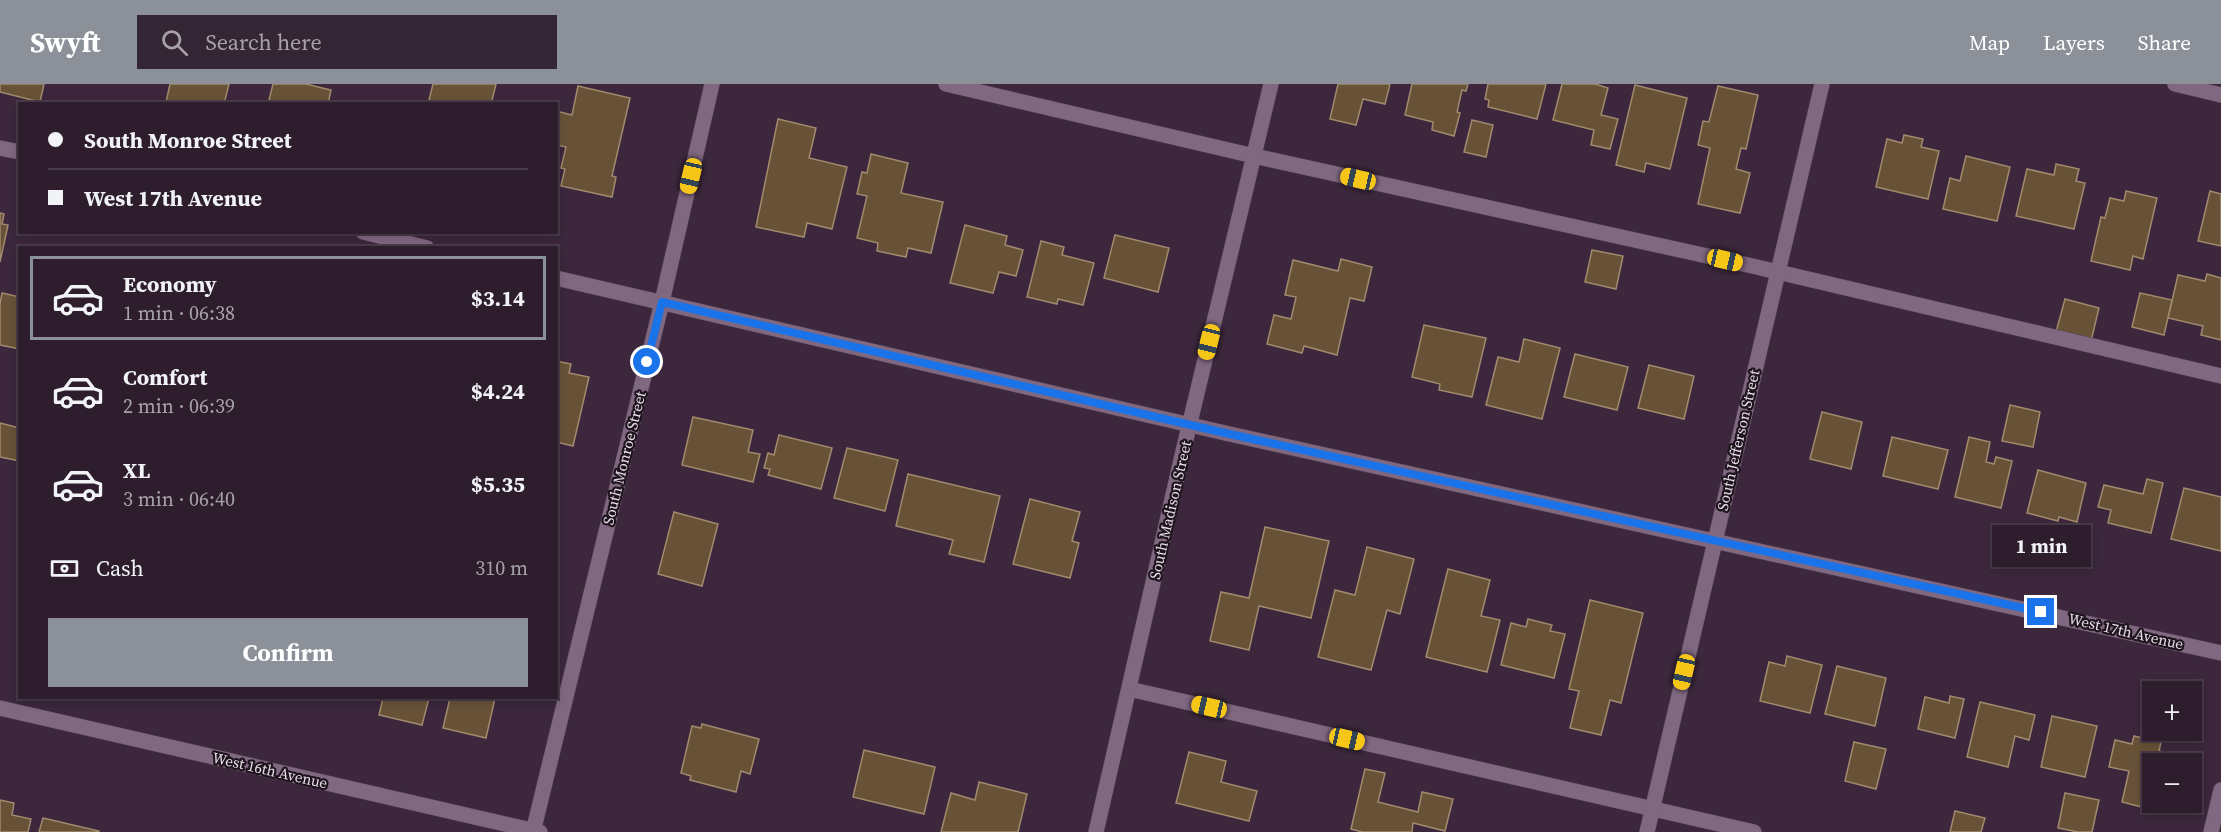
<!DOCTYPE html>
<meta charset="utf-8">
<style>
:root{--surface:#2d1d2d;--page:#352635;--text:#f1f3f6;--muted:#a7a2aa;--line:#483b49;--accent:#8c9099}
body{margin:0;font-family:"Source Serif 4",serif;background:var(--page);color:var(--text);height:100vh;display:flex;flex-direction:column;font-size:22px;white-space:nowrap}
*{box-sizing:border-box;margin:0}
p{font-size:20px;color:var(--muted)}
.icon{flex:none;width:33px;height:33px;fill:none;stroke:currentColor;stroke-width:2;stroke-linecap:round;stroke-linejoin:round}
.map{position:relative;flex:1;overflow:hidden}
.panel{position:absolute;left:18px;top:162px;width:540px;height:453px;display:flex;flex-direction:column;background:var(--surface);border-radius:0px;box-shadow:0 3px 9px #0003,0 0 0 2px var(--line)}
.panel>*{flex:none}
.banner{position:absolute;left:18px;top:18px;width:540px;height:132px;border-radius:0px;box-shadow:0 3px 9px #0003,0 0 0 2px var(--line);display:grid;align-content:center;height:132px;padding:0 30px;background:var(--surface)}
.controls{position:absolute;left:2142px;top:597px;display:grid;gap:12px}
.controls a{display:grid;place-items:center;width:60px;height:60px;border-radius:0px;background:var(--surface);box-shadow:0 3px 9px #0003,0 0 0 2px var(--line);font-size:30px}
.end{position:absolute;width:27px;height:27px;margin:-14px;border:8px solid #1a73e8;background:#fff;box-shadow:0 0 0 3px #fff}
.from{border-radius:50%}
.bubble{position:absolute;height:42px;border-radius:0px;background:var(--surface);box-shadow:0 3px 9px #0003,0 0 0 2px var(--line);font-size:20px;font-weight:700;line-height:42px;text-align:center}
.car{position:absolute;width:18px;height:36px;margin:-18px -9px;border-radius:8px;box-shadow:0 0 4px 2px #0007;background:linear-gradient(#f5c518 24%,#345 0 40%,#f5c518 0 76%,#345 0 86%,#f5c518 0)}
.banner b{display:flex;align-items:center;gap:21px;height:57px;font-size:22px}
.banner b+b{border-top:2px solid var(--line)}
.banner i{width:15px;height:15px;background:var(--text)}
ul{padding:10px 0 0;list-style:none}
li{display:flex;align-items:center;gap:18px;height:84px;margin:0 12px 9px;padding:0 18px;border:3px solid transparent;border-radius:0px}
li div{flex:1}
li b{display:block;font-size:22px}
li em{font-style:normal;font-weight:700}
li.on{border-color:var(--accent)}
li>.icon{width:54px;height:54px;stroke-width:1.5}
.pay{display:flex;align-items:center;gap:15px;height:66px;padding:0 30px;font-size:22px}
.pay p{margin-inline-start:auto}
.button{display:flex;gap:12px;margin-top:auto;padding:12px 30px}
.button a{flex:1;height:69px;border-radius:0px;background:var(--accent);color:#fff;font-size:24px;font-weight:700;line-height:69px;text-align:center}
header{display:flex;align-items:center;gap:36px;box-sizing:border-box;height:84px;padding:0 30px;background:var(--accent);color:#fff}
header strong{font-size:28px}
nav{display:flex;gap:33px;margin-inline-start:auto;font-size:21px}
.search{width:420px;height:54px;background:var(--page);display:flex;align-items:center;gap:15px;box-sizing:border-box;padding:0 21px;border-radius:0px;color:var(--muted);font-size:22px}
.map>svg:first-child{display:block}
.building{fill:#675238;stroke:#a18a6e;stroke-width:1.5}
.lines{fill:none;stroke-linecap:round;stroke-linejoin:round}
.service-casing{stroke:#574457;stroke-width:16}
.minor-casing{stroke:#574457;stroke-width:16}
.service{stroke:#806880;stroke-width:15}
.minor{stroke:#806880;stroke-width:15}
.route{stroke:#1a73e8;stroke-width:8}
.labels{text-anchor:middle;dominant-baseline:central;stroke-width:4.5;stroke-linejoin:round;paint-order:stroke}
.street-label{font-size:15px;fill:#eadcea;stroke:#1e141e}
</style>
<header>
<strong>Swyft</strong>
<div class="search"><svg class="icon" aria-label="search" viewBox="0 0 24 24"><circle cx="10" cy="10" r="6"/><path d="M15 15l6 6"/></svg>Search here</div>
<nav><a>Map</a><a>Layers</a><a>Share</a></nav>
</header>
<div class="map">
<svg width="2221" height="748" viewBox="0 0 2221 748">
<rect width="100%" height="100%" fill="#3c273c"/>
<!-- building -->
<g class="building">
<path d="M0 0H44L40 18 0 8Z"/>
<path d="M170 0H229L224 20 166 18Z"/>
<path d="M273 0H306L331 6 328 20H268Z"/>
<path d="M433 0H496L491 20H428Z"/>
<path d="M1338 0H1390L1385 20 1363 15 1356 41 1330 35Z"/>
<path d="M1412 0H1468L1466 7 1462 6 1457 28 1460 29 1454 52 1432 46 1433 38 1405 31Z"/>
<path d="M1488 0H1546L1537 35 1488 23 1489 16 1485 15Z"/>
<path d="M1562 0H1595L1608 4 1601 31 1618 35 1610 65 1591 61 1594 46 1553 36Z"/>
<path d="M1635 1 1687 14 1670 85 1646 79 1644 88 1616 81Z"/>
<path d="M578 2 630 14 612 92 616 93 612 113 561 102 565 85 561 84 566 63 556 61V27L572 31Z"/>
<path d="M1718 2 1758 11 1746 65 1741 64 1736 85 1750 89 1740 129 1698 120 1710 64 1698 61 1703 37 1709 38Z"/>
<path d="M778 35 816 44 809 74 847 83 832 145 807 139 804 153 756 143Z"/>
<path d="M1472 36 1493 41 1486 73 1464 68Z"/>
<path d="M1904 51 1923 55 1921 63 1939 67 1928 115 1876 103 1887 55 1902 59Z"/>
<path d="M871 70 908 79 901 109 943 118 931 169 908 164 906 173 877 167 878 159 857 154 867 112 857 110 862 88 867 89Z"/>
<path d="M1966 72 2010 83 1997 137 1943 125 1950 94 1960 97Z"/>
<path d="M2056 80 2079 85 2076 97 2085 99 2074 145 2016 132 2027 85 2054 91Z"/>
<path d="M2126 107 2157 114 2143 175 2133 172 2130 186 2091 177 2101 133 2105 134 2110 114 2124 117Z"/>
<path d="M2210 107 2221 110V162L2198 157Z"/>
<path d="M0 129 4 130 2 140 8 141 0 178Z"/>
<path d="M965 141 1007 152 1005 161 1023 166 1016 192 999 188 993 209 950 199Z"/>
<path d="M1115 151 1169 164 1158 208 1104 194Z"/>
<path d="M1041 157 1064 163 1062 171 1094 179 1083 221 1058 215 1057 220 1027 213Z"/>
<path d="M1592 166 1623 172 1616 205 1585 198Z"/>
<path d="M1341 175 1372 183 1364 217 1350 214 1337 271 1304 262 1302 269 1267 260 1274 231 1291 235 1296 213 1285 211 1293 176 1338 187Z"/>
<path d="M2207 190 2221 194V256L2201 251 2203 242 2168 234 2178 191 2205 197Z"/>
<path d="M2 209 20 213V265L0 261V220Z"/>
<path d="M2140 209 2172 216 2164 251 2132 243Z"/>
<path d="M2065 215 2099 224 2091 257 2056 248Z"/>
<path d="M1424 241 1486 254 1472 313 1439 306 1440 300 1412 293Z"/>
<path d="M1524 255 1560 264 1542 335 1486 321 1498 273 1519 278Z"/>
<path d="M1575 270 1628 283 1617 326 1564 313Z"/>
<path d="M556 277 571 280 569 289 589 293 573 362 556 358Z"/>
<path d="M1649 281 1694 292 1684 335 1638 324Z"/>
<path d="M2010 321 2040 328 2033 363 2002 357Z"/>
<path d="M1822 328 1862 338 1851 385 1810 375Z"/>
<path d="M693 333 753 346 748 368 760 370 753 398 682 381Z"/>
<path d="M0 339 20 344V377L0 373Z"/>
<path d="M779 351 832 364 821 405 768 391 770 385 764 384 768 369 774 371Z"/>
<path d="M1892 353 1948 366 1938 405 1883 392Z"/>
<path d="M1969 353 1990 358 1986 378 1994 380 1996 373 2012 377 2001 424 1955 413Z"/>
<path d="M847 364 898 376 885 427 834 414Z"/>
<path d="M2038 386 2086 399 2077 438 2059 433 2058 437 2027 429Z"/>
<path d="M908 390 1000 412 984 478 949 470 953 456 896 442Z"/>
<path d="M2147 395 2163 399 2151 449 2108 439 2111 426 2098 423 2104 401 2143 410Z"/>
<path d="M2184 404 2221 413V467L2171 455Z"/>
<path d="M1030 415 1080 428 1072 457 1079 459 1070 494 1013 480Z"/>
<path d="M674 428 718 440 702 502 658 490Z"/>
<path d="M1265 443 1329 457 1311 534 1259 522 1249 566 1210 557 1221 508 1249 514Z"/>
<path d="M1367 463 1414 475 1400 530 1387 526 1371 586 1318 573 1335 506 1355 511Z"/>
<path d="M1448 485 1490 496 1481 532 1500 536 1487 588 1426 573Z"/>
<path d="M1590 516 1643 529 1621 619 1610 616 1601 651 1570 644 1579 607 1569 605Z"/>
<path d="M1528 535 1552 541 1550 547 1565 550 1554 594 1501 581 1511 539 1526 543Z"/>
<path d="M1787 572 1822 581 1810 629 1760 617 1769 578 1785 582Z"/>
<path d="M1837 582 1886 594 1875 642 1825 630Z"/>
<path d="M1950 612 1964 615 1955 654 1918 645 1925 613 1949 619Z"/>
<path d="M383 614H429L422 641 379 631Z"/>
<path d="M450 614H495L486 654 443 644Z"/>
<path d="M1980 618 2035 631 2029 656 2015 652 2008 683 1967 673Z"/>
<path d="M2052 632 2097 642 2085 693 2041 683Z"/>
<path d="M702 640 759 655 750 690 741 687 736 708 690 696 691 692 681 689 692 642 701 644Z"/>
<path d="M2134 652 2161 658 2159 667 2174 670 2172 680H2152V718H2163L2161 728 2122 718 2129 687 2109 683 2115 656 2132 660Z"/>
<path d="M1854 658 1886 665 1876 705 1845 697Z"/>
<path d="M864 666 935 683 924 730 853 713Z"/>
<path d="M1189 668 1226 677 1221 698 1257 707 1249 737 1176 719Z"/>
<path d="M1365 685 1385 689 1378 718 1418 728 1422 708 1453 715 1445 747 1413 739 1412 748H1362L1351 745Z"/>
<path d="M979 698 1027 710 1018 748H941L951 709 975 716Z"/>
<path d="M2065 709 2099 716 2092 748H2078L2058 744Z"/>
<path d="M0 716 14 719 12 731 31 735 28 748H0Z"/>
<path d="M1955 727 1985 734 1981 748H1950Z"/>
<path d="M43 734 99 747V748H39Z"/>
</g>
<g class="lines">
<defs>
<g id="service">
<path d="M946 0 1254 72 1748 181 2221 292"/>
<path d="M1129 605 1754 748"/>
</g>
<g id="minor">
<path d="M2175 0 2221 11"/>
<path d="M0 64 20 68"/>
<path d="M363 148 427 164"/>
<path d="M556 194 1225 349 2221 569"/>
<path d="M0 624 540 748"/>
<path d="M533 748 662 218 712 0"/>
<path d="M1096 748 1181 376 1271 0"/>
<path d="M1647 748 1822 0"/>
<path d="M2211 748 2221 706"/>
</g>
</defs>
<!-- service casing -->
<use href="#service" class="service-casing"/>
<!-- minor casing -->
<use href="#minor" class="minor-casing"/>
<!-- service -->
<use href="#service" class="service"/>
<!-- minor -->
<use href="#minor" class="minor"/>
</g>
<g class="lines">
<!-- route -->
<path class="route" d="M647 278 662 218 1225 349 2041 528"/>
</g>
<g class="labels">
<!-- street labels -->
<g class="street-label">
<text transform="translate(1738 356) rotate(-77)">South Jefferson Street</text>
<text transform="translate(624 374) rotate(-76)">South Monroe Street</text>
<text transform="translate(1170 426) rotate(-77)">South Madison Street</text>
<text transform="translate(2126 547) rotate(13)">West 17th Avenue</text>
<text transform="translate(270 686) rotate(13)">West 16th Avenue</text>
</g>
</g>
</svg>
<div class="controls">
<a>+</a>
<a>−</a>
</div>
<i class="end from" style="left:647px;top:278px"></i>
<i class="end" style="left:2041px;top:528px"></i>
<div class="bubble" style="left:1992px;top:441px;width:99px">1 min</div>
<i class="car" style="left:691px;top:92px;rotate:193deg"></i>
<i class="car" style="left:1358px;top:95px;rotate:283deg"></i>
<i class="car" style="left:1725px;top:176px;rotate:103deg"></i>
<i class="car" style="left:1209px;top:258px;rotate:194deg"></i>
<i class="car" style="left:1684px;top:588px;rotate:193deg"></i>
<i class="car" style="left:1209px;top:623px;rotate:283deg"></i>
<i class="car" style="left:1347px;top:655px;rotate:103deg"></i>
<div class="banner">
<b><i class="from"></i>South Monroe Street</b>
<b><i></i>West 17th Avenue</b>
</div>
<section class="panel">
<ul>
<li class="on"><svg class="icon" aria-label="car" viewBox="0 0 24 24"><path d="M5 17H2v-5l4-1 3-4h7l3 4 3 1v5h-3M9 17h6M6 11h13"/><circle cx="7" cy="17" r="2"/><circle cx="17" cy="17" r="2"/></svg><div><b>Economy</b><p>1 min · 06:38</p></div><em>$3.14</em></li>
<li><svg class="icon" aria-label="car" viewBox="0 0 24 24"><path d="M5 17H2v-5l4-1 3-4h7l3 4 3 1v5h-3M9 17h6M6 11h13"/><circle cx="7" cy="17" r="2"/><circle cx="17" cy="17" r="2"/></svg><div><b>Comfort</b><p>2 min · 06:39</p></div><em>$4.24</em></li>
<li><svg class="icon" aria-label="car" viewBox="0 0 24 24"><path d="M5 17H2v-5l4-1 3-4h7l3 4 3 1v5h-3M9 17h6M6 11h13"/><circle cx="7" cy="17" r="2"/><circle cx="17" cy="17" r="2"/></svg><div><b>XL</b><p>3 min · 06:40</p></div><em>$5.35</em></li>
</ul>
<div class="pay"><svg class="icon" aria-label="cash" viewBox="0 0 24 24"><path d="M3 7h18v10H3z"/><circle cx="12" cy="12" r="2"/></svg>Cash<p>310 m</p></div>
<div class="button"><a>Confirm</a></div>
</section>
</div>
